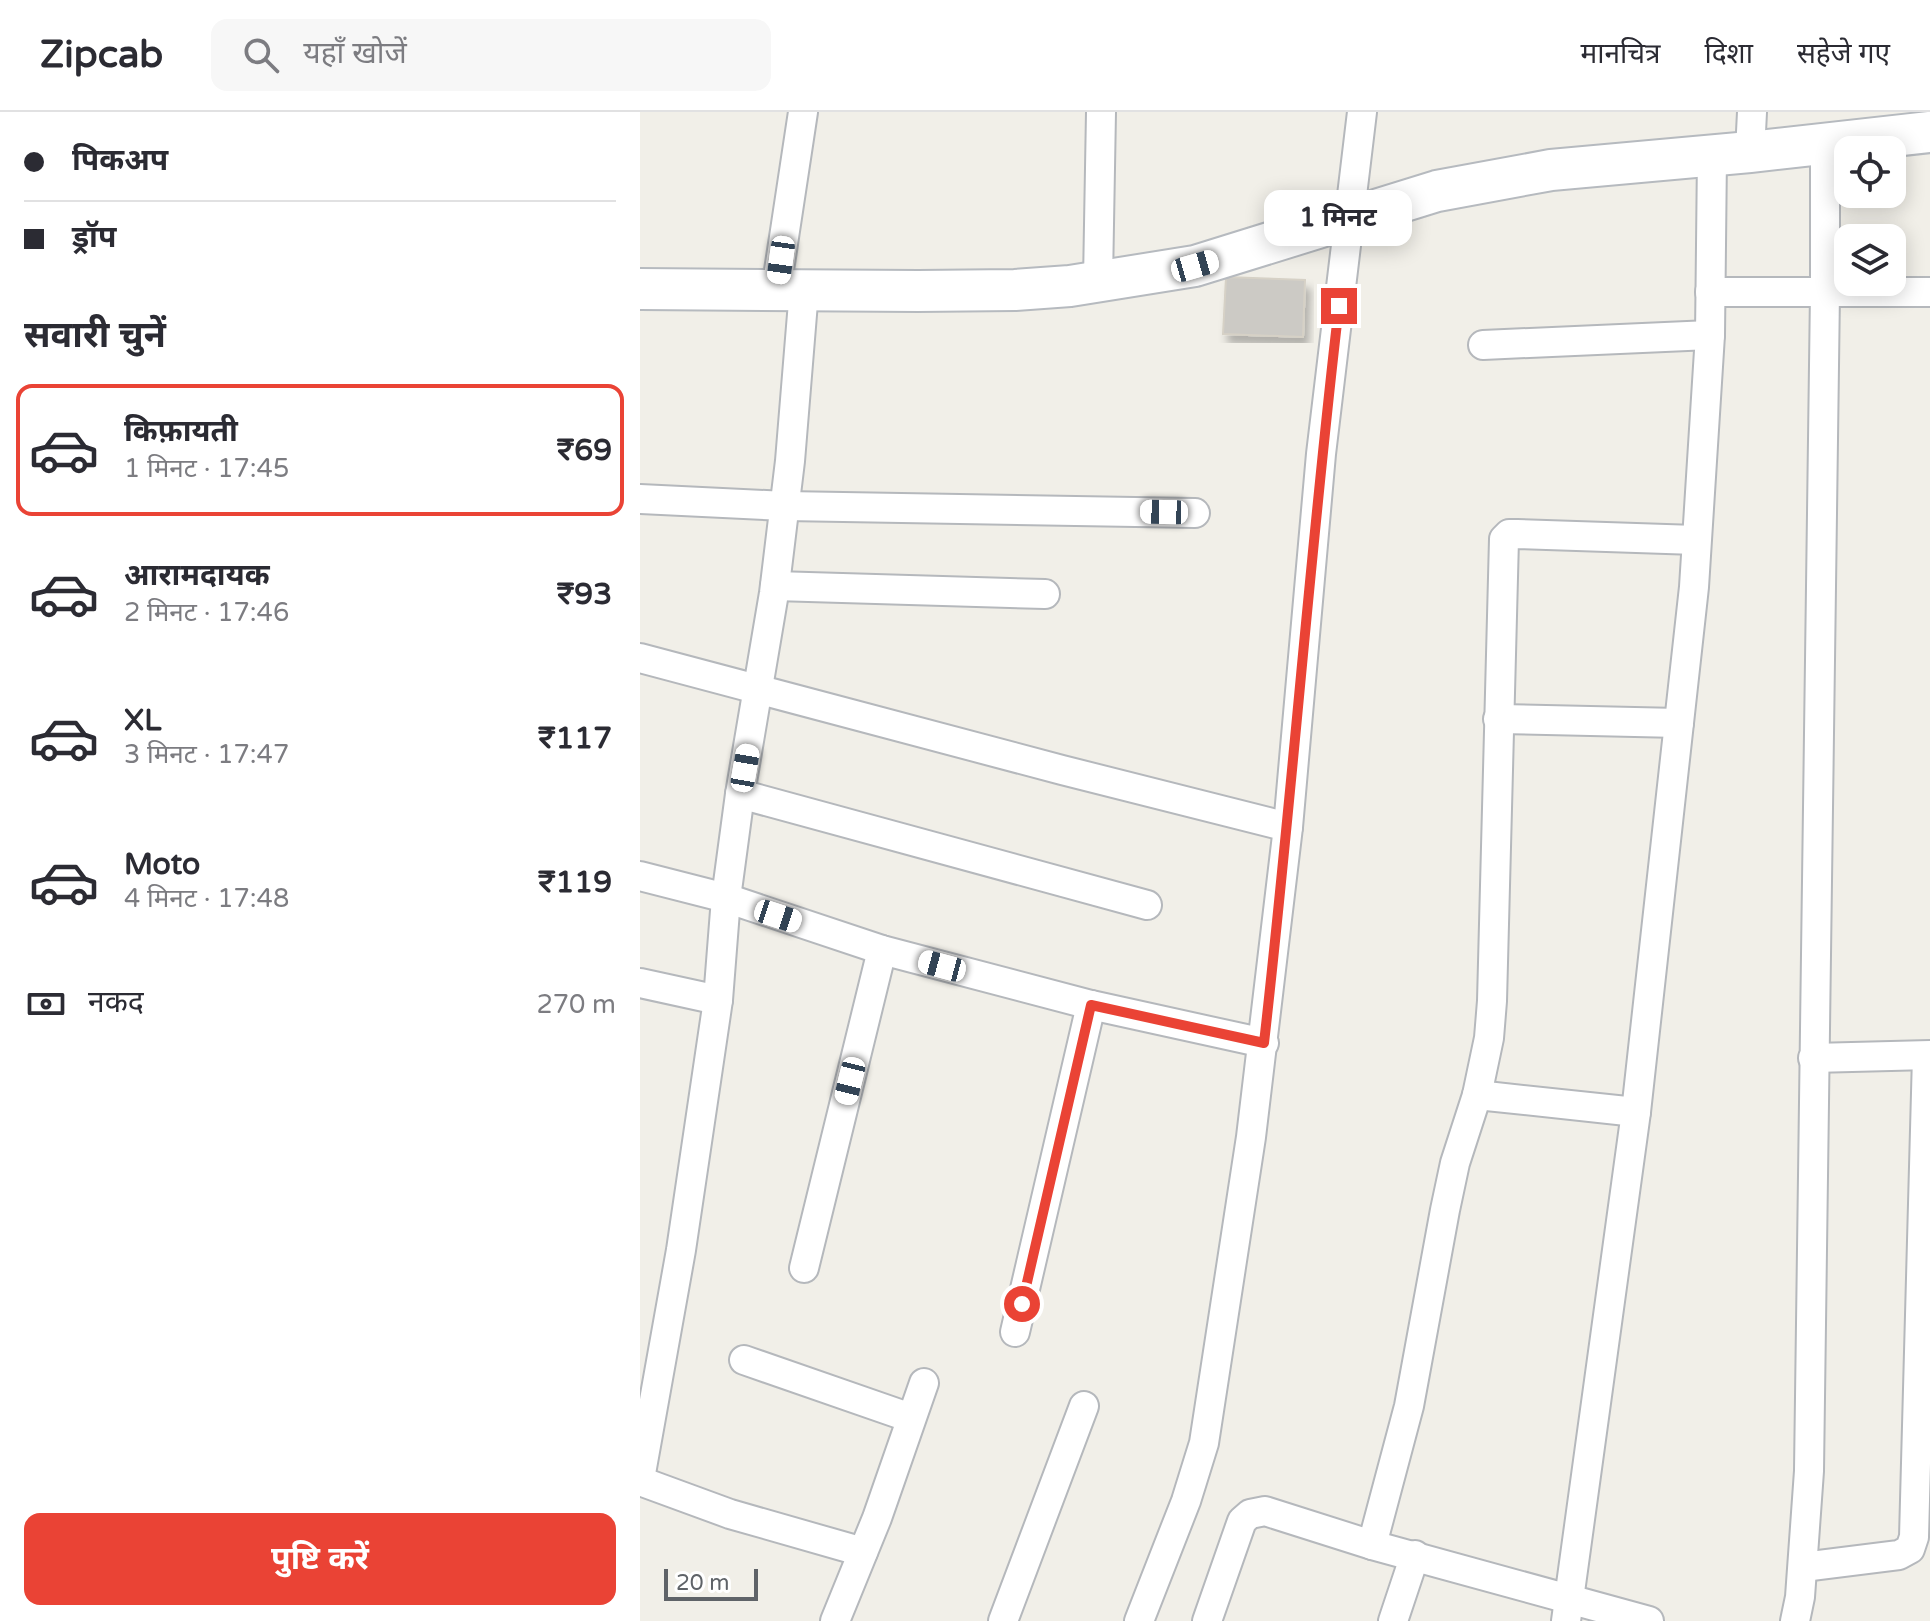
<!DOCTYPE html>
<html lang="hi">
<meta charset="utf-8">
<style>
:root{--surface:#fff;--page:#f7f7f7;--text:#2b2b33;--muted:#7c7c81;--line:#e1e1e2;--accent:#ea4335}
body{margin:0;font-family:"Varela Round","Noto Sans Devanagari",sans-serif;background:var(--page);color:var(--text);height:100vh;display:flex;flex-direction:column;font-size:30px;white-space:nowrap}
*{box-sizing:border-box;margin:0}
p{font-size:26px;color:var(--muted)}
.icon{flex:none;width:44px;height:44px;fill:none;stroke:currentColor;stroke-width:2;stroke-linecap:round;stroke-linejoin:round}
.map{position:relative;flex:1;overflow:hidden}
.details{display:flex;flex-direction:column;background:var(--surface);width:640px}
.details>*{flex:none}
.hud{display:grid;align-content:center;height:176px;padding:0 24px;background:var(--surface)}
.tools{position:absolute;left:1194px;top:24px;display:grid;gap:16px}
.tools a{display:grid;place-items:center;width:72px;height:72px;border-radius:16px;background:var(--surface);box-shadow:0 4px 20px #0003;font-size:40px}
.scale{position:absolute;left:24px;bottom:20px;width:94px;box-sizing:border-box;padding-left:8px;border:4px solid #5f6368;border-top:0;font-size:22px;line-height:28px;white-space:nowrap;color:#5f6368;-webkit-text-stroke:6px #fff;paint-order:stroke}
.end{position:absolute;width:36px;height:36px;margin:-18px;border:10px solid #ea4335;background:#fff;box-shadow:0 0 0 4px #fff}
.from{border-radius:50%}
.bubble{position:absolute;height:56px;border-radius:16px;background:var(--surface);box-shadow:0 4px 20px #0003;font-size:26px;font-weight:700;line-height:56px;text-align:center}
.car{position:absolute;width:24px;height:48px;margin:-24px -12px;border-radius:10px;box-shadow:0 0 6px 2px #0007;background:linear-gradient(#fff 24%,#345 0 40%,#fff 0 76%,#345 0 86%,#fff 0)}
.hud b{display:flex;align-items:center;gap:28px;height:76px;font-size:30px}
.hud b+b{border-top:2px solid var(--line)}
.hud i{width:20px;height:20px;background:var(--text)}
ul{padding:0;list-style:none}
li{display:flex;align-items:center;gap:24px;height:132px;margin:0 16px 12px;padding:0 8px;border:4px solid transparent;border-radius:16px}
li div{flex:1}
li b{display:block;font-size:30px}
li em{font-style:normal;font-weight:700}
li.selected{border-color:var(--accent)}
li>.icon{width:72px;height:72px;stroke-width:1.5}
h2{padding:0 24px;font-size:36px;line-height:96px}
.pay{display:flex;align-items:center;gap:20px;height:88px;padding:0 24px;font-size:30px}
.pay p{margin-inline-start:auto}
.action{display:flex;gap:16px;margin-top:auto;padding:16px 24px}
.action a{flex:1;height:92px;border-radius:16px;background:var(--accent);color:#fff;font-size:32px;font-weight:700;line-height:92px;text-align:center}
header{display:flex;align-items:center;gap:48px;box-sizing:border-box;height:112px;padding:0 40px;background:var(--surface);border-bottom:2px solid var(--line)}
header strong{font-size:38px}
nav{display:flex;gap:44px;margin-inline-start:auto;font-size:28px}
.search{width:560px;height:72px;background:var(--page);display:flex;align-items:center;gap:20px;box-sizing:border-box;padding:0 28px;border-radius:16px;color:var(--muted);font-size:30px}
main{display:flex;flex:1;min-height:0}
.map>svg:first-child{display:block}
.building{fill:#cccac5;stroke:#d6d1c6;stroke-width:2;filter:url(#shadow)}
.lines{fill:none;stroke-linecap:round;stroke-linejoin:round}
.street-casing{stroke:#b5b8bc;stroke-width:32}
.secondary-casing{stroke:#b6babf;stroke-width:44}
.street{stroke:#fff;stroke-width:28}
.secondary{stroke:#fff;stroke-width:40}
.route{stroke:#ea4335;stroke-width:10}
</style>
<header>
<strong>Zipcab</strong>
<div class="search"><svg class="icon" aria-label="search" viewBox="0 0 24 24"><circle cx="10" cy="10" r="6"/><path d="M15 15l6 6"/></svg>यहाँ खोजें</div>
<nav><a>मानचित्र</a><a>दिशा</a><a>सहेजे गए</a></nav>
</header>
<main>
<section class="details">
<div class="hud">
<b><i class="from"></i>पिकअप</b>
<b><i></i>ड्रॉप</b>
</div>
<h2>सवारी चुनें</h2>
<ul>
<li class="selected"><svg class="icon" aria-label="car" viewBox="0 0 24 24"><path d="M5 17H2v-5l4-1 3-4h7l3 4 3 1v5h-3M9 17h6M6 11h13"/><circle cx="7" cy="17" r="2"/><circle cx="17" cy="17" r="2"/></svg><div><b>किफ़ायती</b><p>1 मिनट · 17:45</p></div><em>₹69</em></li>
<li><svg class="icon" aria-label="car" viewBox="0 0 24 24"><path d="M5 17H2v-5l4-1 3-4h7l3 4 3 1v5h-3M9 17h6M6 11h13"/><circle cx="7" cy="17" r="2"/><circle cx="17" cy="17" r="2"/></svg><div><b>आरामदायक</b><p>2 मिनट · 17:46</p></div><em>₹93</em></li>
<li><svg class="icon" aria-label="car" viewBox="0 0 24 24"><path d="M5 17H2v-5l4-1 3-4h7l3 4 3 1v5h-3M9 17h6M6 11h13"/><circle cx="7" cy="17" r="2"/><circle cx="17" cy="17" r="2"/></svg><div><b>XL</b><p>3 मिनट · 17:47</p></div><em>₹117</em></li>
<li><svg class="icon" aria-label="car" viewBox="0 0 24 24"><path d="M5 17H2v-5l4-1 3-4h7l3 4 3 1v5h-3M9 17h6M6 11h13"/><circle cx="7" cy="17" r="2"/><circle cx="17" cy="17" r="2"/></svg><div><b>Moto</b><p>4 मिनट · 17:48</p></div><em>₹119</em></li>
</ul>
<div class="pay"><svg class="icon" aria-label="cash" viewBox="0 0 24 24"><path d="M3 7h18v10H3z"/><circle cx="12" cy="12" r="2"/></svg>नकद<p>270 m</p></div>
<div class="action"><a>पुष्टि करें</a></div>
</section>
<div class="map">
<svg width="1290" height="1509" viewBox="0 0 1290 1509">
<defs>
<filter id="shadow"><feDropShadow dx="5" dy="9" stdDeviation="4" flood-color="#0004"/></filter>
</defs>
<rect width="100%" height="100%" fill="#f1efe8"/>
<!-- building -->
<path class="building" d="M586 165 665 168 663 225 583 222Z"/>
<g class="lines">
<defs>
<g id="street">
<path d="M1110 40 1112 0"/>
<path d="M458 169 461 0"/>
<path d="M136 178 163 0"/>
<path d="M1070 180H1290"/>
<path d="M843 233 1070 223"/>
<path d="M0 387 145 394 555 401"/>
<path d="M135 474 405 482"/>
<path d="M0 546 422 658 648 715"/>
<path d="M858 607 1039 611"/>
<path d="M100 682 507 793"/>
<path d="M0 764 86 786 242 838 451 893 624 931"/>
<path d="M0 871 78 888"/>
<path d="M1173 946 1290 943"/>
<path d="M837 983 996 1000"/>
<path d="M164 1156 242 838"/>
<path d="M375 1220 451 893"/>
<path d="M104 1248 271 1306"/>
<path d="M0 1367 41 1138 78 888 86 786 100 682 134 481 150 349 164 178"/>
<path d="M0 1369 90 1402 223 1440"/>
<path d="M732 1433 769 1294 805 1098 815 1051 837 983 849 926 852 889 864 427 869 422H877L1056 428"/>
<path d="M1163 1455 1259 1443 1270 1437 1274 1425 1287 944"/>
<path d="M195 1509 237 1406 284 1271"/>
<path d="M363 1509 444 1294"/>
<path d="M499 1509 546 1389 564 1331 611 1025 648 715 681 342 722 0"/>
<path d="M567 1509 602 1409 610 1402 625 1399 732 1433 1009 1509"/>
<path d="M753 1509 775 1443"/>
<path d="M926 1509 996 1000 1054 475 1070 223 1072 43"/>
<path d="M1155 1509 1160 1485 1169 1359 1185 180V31"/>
</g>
<path id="secondary" d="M0 177 278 179 375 178 430 174 555 154 797 79 911 58 1110 40 1290 20"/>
</defs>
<!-- street casing -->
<use href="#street" class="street-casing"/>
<!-- secondary casing -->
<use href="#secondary" class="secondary-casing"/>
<!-- street -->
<use href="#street" class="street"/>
<!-- secondary -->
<use href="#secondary" class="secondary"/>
</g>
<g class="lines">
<!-- route -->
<path class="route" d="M382 1192 451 893 624 931C652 685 670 439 699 194"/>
</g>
</svg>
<div class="tools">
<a><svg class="icon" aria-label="locate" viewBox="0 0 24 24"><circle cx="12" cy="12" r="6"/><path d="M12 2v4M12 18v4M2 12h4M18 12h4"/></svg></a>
<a><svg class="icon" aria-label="layers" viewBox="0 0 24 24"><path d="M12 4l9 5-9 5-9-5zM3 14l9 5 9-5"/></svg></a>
</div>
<div class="scale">20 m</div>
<i class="end from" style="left:382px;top:1192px"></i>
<i class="end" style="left:699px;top:194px"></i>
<div class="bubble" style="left:624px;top:78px;width:148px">1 मिनट</div>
<i class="car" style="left:141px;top:148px;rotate:188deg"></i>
<i class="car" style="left:555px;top:154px;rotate:74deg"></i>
<i class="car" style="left:524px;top:400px;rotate:271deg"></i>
<i class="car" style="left:105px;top:656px;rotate:10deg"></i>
<i class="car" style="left:138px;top:804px;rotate:108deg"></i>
<i class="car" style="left:302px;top:854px;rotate:285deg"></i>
<i class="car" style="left:210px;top:969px;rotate:194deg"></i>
</div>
</main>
